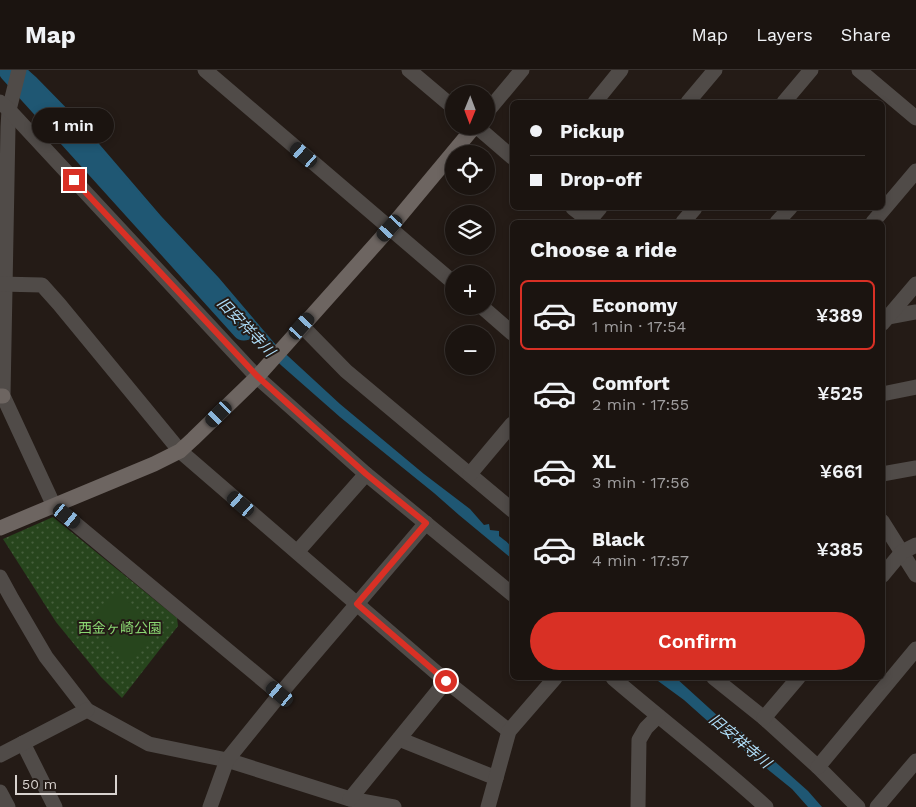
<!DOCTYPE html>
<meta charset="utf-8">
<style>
:root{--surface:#1b1410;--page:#241d19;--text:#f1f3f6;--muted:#a09e9f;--line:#393330;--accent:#d93025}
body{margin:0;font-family:"Work Sans","Noto Sans JP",sans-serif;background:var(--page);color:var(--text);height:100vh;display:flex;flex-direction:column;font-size:19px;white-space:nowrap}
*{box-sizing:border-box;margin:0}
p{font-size:16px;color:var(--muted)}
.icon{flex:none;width:28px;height:28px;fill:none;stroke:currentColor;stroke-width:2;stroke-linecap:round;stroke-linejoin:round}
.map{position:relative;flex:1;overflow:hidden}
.panel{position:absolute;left:510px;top:150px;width:375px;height:460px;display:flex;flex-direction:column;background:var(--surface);border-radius:8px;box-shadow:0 2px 8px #0003,0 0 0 1px var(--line)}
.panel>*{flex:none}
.guide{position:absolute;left:510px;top:30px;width:375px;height:110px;border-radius:8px;box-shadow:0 2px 8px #0003,0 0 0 1px var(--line);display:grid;align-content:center;height:110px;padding:0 20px;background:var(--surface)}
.needle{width:32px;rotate:181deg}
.buttons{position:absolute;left:445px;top:15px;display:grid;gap:10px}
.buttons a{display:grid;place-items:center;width:50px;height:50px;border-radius:50%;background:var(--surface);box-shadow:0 2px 8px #0003,0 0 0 1px var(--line);font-size:25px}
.scale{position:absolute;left:15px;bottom:12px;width:102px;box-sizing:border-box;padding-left:5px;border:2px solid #d9d3cf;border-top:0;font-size:14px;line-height:18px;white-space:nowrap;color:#d9d3cf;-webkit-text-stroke:4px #241b16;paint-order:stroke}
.end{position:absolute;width:22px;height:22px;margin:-11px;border:6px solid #d93025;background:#fff;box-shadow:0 0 0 2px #fff}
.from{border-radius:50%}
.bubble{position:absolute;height:35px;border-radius:18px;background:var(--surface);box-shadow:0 2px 8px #0003,0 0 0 1px var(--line);font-size:16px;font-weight:600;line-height:35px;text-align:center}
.car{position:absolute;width:15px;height:30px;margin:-15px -8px;border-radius:6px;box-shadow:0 0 4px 1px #0007;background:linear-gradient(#222 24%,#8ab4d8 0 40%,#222 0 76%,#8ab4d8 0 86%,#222 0)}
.guide b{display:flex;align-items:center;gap:18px;height:48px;font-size:19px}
.guide b+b{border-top:1px solid var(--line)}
.guide i{width:12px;height:12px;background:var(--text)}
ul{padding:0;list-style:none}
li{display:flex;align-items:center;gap:15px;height:70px;margin:0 10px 8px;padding:0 10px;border:2px solid transparent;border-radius:8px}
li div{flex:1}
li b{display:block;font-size:19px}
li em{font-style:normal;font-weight:600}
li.selected{border-color:var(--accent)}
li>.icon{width:45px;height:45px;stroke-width:1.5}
h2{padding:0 20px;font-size:22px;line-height:60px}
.cta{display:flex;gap:10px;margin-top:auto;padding:10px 20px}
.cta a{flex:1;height:58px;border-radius:30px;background:var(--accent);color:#fff;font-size:20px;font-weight:600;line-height:58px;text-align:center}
header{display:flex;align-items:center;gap:30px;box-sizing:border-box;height:70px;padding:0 25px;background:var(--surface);border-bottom:1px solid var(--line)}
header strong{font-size:24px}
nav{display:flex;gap:28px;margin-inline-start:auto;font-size:18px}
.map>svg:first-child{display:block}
.green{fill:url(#green-dots)}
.pitch{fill:#27451d}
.water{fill:#1f5773}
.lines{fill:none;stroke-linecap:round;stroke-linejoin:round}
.river{stroke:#1f5773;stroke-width:25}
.street{stroke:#504b48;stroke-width:15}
.secondary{stroke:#6d6561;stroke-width:15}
.route{stroke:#d93025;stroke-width:6}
.labels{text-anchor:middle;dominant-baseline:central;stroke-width:4;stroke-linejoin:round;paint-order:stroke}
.park-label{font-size:14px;fill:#8ad672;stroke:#241b16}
.water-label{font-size:15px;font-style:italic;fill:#aeddf8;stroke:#241b16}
</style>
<header>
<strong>Map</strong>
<nav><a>Map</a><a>Layers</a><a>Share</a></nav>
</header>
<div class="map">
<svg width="916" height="737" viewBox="0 0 916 737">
<defs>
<pattern id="green-dots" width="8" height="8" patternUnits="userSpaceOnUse" patternTransform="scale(1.25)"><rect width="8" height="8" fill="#27451d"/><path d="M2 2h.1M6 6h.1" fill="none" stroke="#465f3d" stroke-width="1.8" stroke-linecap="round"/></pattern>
</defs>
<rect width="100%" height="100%" fill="#241b16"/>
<!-- green -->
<path class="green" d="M53 447 177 548 178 556 122 628 101 607 56 552 3 469Z"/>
<!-- pitch -->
<path class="pitch" d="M116 522 159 558 130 592 87 556Z"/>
<!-- water -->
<g class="water">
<path d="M13 0H28L36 7 82 54 161 146 219 208 276 275 340 334 424 404 470 439 484 455 489 454 490 460 499 461V466C510 474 512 475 512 489L459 445 434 423 340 347 282 296 229 245 211 213 173 179 161 158 141 135 57 42Z"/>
<path d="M654 608H676L730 657H736L808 721 822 737H808L792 719 719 660 717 655H712L684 630Z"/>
</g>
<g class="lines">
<!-- river -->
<path class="river" d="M11 0 244 258"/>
<!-- street -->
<g class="street">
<path d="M19 0 9 40 8 57 3 326 54 436 280 624"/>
<path d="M205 0 454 213"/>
<path d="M409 0 454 38"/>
<path d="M859 0 916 48"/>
<path d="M0 32 9 40 257 307 366 404 512 524"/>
<path d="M595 32 621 0"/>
<path d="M688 32 715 0"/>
<path d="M784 32 811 0"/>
<path d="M486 43 522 0"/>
<path d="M476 56 512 87"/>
<path d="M573 138 591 152"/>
<path d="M589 151 600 138"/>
<path d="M683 152 695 138"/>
<path d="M777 152 790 138"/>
<path d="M873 152 916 101"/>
<path d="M0 214 42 215 59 234 180 381 446 611 509 661"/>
<path d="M481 236 512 263"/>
<path d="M888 247 916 242"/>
<path d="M882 254 916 214"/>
<path d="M302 256 346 301 512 440"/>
<path d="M882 324 916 317"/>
<path d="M470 404 512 354"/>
<path d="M882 404 916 398"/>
<path d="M882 451 916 505"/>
<path d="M297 482 366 404"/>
<path d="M882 506 902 482 916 475"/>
<path d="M0 507 12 529 46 587 87 640 149 674 227 690 350 729 394 737"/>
<path d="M613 608C663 651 717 692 766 737"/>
<path d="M714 608 764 648 818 697 858 737"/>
<path d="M764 648 798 608"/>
<path d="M399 669 496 708"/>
<path d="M23 673 55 737"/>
<path d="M0 685 87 640"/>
<path d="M818 697 916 579"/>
<path d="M0 722 8 737"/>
<path d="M350 729 446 611"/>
<path d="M210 737 227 690 286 617 426 453"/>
<path d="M488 737 509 661 555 608"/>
<path d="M638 737 639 670 646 658 658 646"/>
<path d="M877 737 916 691"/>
</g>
<!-- secondary -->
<g class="secondary">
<path d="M0 326H3"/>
<path d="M0 458 154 394 180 381 193 369 257 307 390 158 475 56"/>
</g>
</g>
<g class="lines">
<!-- route -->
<path class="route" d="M74 110 257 306 366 404 426 453 357 534 446 611"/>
</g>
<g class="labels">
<!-- park labels -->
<g class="park-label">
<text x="120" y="558">西金ヶ崎公園</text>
</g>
<!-- water labels -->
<g class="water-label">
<text transform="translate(246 257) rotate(46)">旧安祥寺川</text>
<text transform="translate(740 671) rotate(40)">旧安祥寺川</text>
</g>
</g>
</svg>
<div class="buttons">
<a><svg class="needle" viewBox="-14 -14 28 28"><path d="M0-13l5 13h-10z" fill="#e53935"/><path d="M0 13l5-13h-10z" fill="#a09e9f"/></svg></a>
<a><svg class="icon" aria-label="locate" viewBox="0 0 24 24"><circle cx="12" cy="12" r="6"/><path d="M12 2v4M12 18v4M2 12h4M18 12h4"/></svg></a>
<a><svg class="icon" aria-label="layers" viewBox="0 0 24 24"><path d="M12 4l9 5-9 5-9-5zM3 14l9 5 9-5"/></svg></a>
<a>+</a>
<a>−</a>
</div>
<div class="scale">50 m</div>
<i class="end from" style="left:446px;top:611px"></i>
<i class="end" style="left:74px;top:110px"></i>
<div class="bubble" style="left:32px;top:38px;width:82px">1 min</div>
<i class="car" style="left:304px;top:85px;rotate:311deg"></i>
<i class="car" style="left:390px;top:158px;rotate:222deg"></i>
<i class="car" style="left:302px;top:256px;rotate:42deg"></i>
<i class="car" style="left:219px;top:344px;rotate:225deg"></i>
<i class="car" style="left:241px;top:434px;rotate:311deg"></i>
<i class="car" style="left:67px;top:446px;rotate:129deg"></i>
<i class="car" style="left:280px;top:624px;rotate:310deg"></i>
<div class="guide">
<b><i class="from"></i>Pickup</b>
<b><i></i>Drop-off</b>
</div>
<section class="panel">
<h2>Choose a ride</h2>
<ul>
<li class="selected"><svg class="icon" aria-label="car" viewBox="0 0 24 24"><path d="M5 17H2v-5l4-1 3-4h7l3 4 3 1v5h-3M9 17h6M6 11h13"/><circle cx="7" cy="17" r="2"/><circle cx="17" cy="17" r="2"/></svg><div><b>Economy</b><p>1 min · 17:54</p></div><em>¥389</em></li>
<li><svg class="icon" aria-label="car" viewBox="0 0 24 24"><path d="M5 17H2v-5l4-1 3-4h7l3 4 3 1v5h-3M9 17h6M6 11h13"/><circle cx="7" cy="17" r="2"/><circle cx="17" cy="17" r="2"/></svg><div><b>Comfort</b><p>2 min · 17:55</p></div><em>¥525</em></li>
<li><svg class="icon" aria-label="car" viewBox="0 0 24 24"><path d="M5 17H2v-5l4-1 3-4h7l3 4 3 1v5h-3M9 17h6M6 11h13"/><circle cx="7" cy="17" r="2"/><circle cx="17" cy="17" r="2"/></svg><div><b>XL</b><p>3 min · 17:56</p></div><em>¥661</em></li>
<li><svg class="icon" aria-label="car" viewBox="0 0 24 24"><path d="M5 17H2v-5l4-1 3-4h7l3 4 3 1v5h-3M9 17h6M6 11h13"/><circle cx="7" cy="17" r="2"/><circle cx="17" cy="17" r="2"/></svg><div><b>Black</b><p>4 min · 17:57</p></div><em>¥385</em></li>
</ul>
<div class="cta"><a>Confirm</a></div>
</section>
</div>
